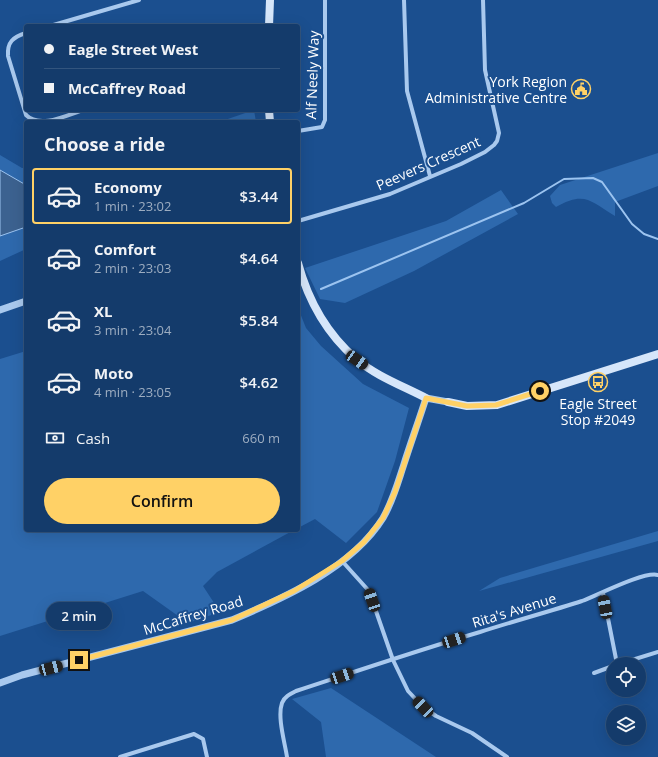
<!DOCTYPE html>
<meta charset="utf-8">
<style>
:root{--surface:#143b6b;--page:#1d4271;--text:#f1f3f6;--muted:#9dadc1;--line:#33557e;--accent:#ffd166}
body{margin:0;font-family:"Open Sans",sans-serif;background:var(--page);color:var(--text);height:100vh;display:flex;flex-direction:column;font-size:15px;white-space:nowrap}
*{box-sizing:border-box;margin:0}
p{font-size:13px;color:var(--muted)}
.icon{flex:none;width:22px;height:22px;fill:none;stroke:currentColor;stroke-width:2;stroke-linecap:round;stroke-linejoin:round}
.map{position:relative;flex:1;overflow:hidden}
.drawer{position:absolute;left:24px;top:120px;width:276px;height:412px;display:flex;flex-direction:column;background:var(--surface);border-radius:4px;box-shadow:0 4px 16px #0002,0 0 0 1px var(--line)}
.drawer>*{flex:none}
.hud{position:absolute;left:24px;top:24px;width:276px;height:88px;border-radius:4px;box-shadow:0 4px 16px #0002,0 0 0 1px var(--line);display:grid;align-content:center;height:88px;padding:0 20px;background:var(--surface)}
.fabs{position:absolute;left:606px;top:657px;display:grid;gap:8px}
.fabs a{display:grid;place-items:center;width:40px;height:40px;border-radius:50%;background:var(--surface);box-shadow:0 4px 16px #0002,0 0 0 1px var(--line);font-size:20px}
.end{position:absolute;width:18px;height:18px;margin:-9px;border:5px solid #ffd166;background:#111;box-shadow:0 0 0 2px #111}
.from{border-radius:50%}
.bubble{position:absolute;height:28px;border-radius:14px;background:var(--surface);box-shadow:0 4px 16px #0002,0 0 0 1px var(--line);font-size:13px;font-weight:600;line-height:28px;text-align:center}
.car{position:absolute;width:12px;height:24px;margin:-12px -6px;border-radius:5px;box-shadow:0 0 3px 1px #0007;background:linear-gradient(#222 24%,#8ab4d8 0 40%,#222 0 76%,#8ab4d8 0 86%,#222 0)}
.hud b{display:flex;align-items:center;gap:14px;height:38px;font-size:15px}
.hud b+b{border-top:1px solid var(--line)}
.hud i{width:10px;height:10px;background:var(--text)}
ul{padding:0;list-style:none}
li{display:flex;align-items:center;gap:12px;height:56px;margin:0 8px 6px;padding:0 12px;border:2px solid transparent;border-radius:4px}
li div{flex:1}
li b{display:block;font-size:15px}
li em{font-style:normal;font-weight:600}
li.active{border-color:var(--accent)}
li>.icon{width:36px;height:36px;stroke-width:1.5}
h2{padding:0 20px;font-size:18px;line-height:48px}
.pay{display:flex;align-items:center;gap:10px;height:44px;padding:0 20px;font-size:15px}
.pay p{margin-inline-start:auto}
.cta{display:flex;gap:8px;margin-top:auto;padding:8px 20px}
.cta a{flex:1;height:46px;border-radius:24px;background:var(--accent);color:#111;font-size:16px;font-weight:600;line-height:46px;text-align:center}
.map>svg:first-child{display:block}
.green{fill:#2e69ad}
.water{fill:#3c6290;stroke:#9cc4f0}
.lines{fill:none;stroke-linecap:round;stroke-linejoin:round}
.stream{stroke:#9cc4f0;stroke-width:2}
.minor{stroke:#a9c9ee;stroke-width:4}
.tertiary{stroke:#a9c9ee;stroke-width:7}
.secondary{stroke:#d6e6fa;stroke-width:8}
.route{stroke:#ffd166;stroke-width:5}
.labels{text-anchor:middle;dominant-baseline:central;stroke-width:4;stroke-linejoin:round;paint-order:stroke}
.street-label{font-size:14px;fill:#fff;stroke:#1b4f8f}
.poi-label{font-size:14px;fill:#fff;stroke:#1b4f8f;text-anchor:end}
</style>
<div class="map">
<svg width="658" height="757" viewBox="0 0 658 757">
<rect width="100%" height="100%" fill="#1b4f8f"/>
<!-- green -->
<g class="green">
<path d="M254 110 256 122H219L222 121Z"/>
<path d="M658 153V186L615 202V216C590 201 585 191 556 207L552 203 550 196 560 185Z"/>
<path d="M0 155 22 168H26V249L0 261Z"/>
<path d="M501 190 518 214 414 271 345 303 320 299 305 268 446 221Z"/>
<path d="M298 308 306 328 321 346 363 384 409 408 395 461 377 512 346 543 315 519 298 528Z"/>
<path d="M26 351V530H294L217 572 203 586 220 612 188 623 143 591 0 636V359Z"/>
<path d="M658 531V541L479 591 500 578Z"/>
<path d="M331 688 436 757H326L321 722 292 699Z"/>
</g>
<!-- water -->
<path class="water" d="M0 170 26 185V227L0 236Z"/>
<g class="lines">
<!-- stream -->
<path class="stream" d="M321 289 524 203 564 179 593 178 602 182 632 224 644 234 658 239"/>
<!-- minor -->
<g class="minor">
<path d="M404 0 407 91 430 176"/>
<path d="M50 26 139 0"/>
<path d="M26 33C13 37 7 42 8 56L26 115C40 129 67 115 83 110"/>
<path d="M298 131 322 127 325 120V0"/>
<path d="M298 221 390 194 461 164 485 152 494 145 497 141 499 133 485 70 483 0"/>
<path d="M342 561 369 591 393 660 408 691 423 707 436 716 472 733 507 757"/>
<path d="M603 593 617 664"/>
<path d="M619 664 658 652"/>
<path d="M594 673 613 666"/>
<path d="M120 757 194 734 203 739 207 757"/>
<path d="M287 757C285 743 277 717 282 703 284 697 290 694 296 691 357 671 419 650 480 632 514 621 548 612 582 601 598 595 644 571 658 575"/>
</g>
<!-- tertiary -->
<g class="tertiary">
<path d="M0 310 26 301"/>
<path d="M0 683 22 675 232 620C284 598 352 568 383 518 393 501 398 482 404 464 411 442 419 420 426 398L448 402"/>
</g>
<!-- secondary -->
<g class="secondary">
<path d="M269 26 270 0"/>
<path d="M269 110 270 122"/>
<path d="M298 263C308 300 326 333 356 359 376 376 403 386 426 398"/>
<path d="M448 402 467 406 497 405 658 354"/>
</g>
</g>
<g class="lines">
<!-- route -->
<path class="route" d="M79 660 232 620 294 591 342 561 364 542 383 518 395 492 426 398 467 406 496 405 540 391"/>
</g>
<!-- icons -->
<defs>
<symbol id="civic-ring" viewBox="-11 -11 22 22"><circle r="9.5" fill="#1b4f8f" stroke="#ffd166" stroke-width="1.5"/><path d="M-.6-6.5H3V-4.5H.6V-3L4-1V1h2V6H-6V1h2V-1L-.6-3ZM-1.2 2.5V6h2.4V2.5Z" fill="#ffd166"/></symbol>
<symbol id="bus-ring" viewBox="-11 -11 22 22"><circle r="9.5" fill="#1b4f8f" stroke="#ffd166" stroke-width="1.5"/><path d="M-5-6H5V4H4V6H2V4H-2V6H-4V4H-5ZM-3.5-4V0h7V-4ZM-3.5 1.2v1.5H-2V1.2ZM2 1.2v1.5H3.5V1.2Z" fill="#ffd166"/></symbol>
</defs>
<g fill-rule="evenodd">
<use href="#civic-ring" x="570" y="78" width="22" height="22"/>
<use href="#bus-ring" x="587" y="371" width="22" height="22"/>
</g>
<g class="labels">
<!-- street labels -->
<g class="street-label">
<text transform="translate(312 75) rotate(-88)">Alf Neely Way</text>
<text transform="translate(428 163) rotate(-24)">Peevers Crescent</text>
<text transform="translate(514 610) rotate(-17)">Rita's Avenue</text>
<text transform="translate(193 615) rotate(-17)">McCaffrey Road</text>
</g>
<!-- poi labels -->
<g class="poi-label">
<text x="567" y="81">York Region<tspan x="567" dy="16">Administrative Centre</tspan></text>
<text x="598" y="403" text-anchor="middle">Eagle Street<tspan x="598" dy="16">Stop #2049</tspan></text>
</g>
</g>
</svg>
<div class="fabs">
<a><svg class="icon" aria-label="locate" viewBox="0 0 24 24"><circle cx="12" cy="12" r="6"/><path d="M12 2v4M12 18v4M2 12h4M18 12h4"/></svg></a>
<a><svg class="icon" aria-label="layers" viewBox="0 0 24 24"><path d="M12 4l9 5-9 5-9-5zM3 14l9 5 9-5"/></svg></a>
</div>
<i class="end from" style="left:540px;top:391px"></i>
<i class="end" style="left:79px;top:660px"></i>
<div class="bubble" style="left:46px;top:602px;width:66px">2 min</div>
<i class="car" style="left:357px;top:360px;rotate:124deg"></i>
<i class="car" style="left:372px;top:600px;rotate:341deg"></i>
<i class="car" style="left:605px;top:607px;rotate:349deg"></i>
<i class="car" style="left:454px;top:640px;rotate:72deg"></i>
<i class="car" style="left:51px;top:668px;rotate:75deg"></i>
<i class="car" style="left:342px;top:676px;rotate:72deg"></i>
<i class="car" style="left:423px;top:707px;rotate:316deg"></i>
<div class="hud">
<b><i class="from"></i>Eagle Street West</b>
<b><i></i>McCaffrey Road</b>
</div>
<section class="drawer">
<h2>Choose a ride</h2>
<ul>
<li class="active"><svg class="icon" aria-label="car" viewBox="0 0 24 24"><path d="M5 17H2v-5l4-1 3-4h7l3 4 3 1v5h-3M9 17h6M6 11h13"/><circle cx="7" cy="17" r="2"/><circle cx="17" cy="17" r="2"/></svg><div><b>Economy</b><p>1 min · 23:02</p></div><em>$3.44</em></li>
<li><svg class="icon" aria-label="car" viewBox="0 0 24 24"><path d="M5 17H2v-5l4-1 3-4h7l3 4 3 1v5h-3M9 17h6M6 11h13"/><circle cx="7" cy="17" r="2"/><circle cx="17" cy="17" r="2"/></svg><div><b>Comfort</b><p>2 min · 23:03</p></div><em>$4.64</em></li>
<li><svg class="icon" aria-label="car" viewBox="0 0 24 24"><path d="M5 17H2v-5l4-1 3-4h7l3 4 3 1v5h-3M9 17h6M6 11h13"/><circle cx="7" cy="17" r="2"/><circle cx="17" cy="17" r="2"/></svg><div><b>XL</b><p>3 min · 23:04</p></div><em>$5.84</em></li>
<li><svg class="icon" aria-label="car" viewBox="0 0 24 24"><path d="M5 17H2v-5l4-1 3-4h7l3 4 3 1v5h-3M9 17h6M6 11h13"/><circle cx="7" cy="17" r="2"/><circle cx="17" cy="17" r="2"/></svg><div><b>Moto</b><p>4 min · 23:05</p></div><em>$4.62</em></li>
</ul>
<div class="pay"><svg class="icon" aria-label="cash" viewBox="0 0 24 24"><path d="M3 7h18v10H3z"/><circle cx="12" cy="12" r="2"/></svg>Cash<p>660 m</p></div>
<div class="cta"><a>Confirm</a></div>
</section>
</div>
